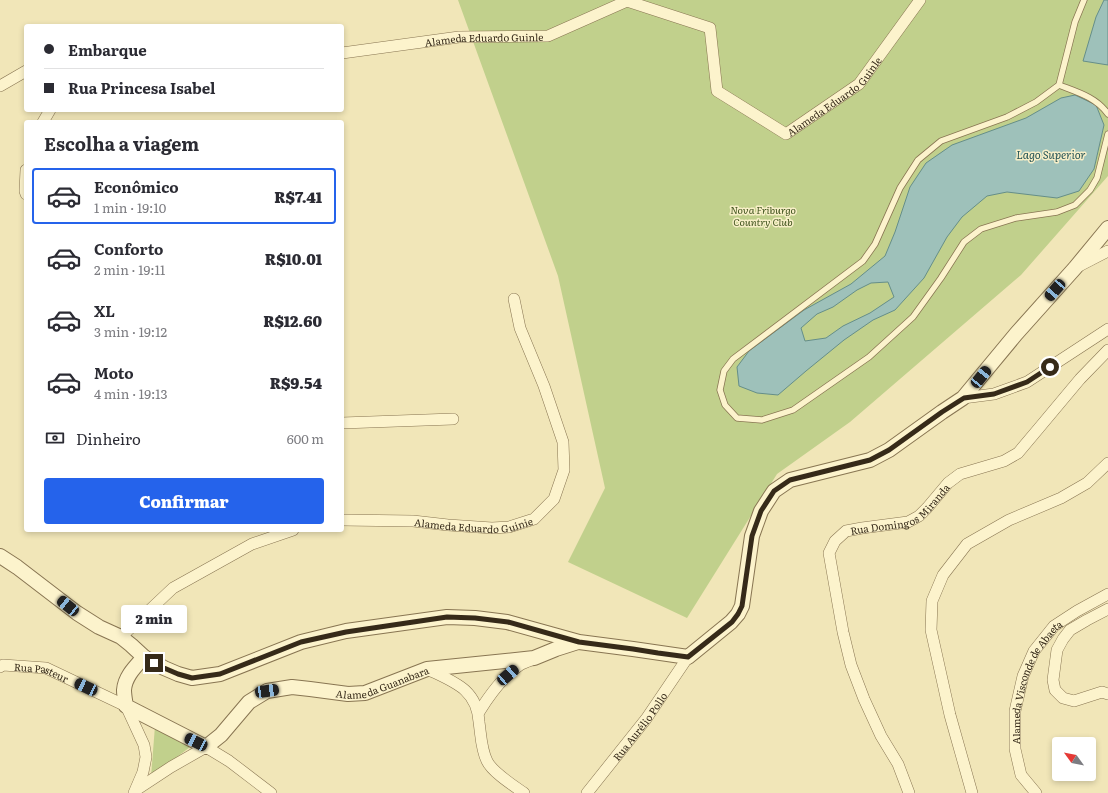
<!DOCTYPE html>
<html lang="pt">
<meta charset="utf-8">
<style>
:root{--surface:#fff;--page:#f7f7f7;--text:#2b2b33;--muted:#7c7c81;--line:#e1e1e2;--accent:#2563eb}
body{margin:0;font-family:Literata,serif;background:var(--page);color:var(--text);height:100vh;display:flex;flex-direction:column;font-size:15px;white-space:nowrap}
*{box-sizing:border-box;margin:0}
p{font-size:13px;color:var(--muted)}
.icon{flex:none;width:22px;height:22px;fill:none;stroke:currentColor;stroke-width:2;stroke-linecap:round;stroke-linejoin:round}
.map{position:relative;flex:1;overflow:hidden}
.side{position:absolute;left:24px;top:120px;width:320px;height:412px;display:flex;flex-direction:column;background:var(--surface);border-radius:4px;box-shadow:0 2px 6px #0003}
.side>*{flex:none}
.top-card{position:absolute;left:24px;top:24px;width:320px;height:88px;border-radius:4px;box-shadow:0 2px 6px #0003;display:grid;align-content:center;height:88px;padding:0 20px;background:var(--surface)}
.needle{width:26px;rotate:303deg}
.buttons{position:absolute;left:1052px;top:737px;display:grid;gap:8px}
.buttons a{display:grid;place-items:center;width:44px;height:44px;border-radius:4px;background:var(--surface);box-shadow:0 2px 6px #0003;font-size:20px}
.end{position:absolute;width:18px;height:18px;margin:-9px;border:5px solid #362a19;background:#fff;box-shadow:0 0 0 2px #fff}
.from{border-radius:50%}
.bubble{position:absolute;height:28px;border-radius:4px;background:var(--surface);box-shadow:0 2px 6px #0003;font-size:13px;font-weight:800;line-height:28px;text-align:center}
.car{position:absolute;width:12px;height:24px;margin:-12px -6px;border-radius:5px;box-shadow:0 0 3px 1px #0007;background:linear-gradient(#222 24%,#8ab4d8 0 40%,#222 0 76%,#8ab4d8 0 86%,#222 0)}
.top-card b{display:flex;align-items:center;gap:14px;height:38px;font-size:15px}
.top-card b+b{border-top:1px solid var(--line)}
.top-card i{width:10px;height:10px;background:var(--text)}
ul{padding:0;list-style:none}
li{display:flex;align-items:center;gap:12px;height:56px;margin:0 8px 6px;padding:0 12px;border:2px solid transparent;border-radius:4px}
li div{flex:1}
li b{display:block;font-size:15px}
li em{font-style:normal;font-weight:800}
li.selected{border-color:var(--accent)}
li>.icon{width:36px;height:36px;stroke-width:1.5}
h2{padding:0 20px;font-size:18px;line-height:48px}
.pay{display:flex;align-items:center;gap:10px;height:44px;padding:0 20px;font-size:15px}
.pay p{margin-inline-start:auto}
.action{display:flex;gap:8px;margin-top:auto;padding:8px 20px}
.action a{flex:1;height:46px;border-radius:4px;background:var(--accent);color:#fff;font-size:16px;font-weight:800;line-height:46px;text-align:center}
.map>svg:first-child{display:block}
.green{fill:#c1d08c}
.water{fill:#9ec1ba;stroke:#658e89;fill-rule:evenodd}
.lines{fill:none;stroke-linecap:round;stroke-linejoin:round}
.service-casing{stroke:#887552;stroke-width:7}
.minor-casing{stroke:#887552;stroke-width:12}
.tertiary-casing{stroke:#887552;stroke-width:16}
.service{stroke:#fcf3cc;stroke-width:5.5}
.minor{stroke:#fcf3cc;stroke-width:11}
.tertiary{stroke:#fcf3cc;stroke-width:14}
.route{stroke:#362a19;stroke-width:5}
.labels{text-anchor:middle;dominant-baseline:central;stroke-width:3;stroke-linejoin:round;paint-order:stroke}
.street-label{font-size:10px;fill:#362a19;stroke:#f8efc8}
.park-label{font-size:10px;font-style:italic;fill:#41541e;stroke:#f8efc8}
.water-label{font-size:11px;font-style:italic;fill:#265557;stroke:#f8efc8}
</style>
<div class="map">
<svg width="1108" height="793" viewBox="0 0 1108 793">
<rect width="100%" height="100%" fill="#f1e6b8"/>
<!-- green -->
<g class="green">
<path d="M458 0H1108V176L1021 275 850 422 777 474 687 618 568 562 605 488 558 276Z"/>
<path d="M155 726 190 747 151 777Z"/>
</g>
<!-- water -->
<g class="water">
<path d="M1104 0H1108V65L1083 61 1096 17Z"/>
<path d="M1075 95 1096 105 1104 125 1094 169 1079 191 1057 198 1007 192 987 196 962 217 947 237 924 278 895 310 873 320 844 340 806 371 778 395 757 393 739 386 737 367 749 351 804 310 851 284 885 256 895 232 910 187 926 163 952 145 1026 118 1061 98ZM888 282 894 297 870 313 843 326 826 338 805 341 801 328 817 314 833 307 857 290 871 283Z"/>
</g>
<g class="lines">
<defs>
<g id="service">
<path d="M1084 0 1075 22 1059 85 1036 102 1007 117 941 141 918 160 900 188 875 244 863 261 733 359 724 371 720 390 725 405 737 418 762 420 793 410 869 357 913 317 941 278 964 242 981 229 1016 218 1057 212 1075 205 1090 190 1097 178 1108 134"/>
<path d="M1059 85C1077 92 1096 97 1108 114"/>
</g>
<g id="minor">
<path id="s1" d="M342 53 459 37 548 36 627 1 710 28 717 91 786 134 859 84 920 0"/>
<path d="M0 86 26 71"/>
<path d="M43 122 50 110"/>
<path d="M26 170 25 191 26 194"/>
<path d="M1077 267 1108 251"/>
<path d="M963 398 994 394 1027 382 1108 329"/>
<path d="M342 423 453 419"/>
<path id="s2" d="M342 520 413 521 448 525 492 528 509 527 534 519 554 499 564 470 563 442 544 386 520 328 514 299"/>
<path d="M1108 609 1087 620 1070 630 1063 639 1057 650 1053 680 1055 690 1063 698 1074 701 1102 692 1108 694"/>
<path d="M121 637 173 588 252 544 293 530"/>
<path id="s3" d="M0 667 3 665 46 668 126 706 144 745 146 757 143 772 134 793"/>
<path d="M427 669C454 682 477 689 479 722 481 735 481 749 487 761 492 772 514 786 524 793"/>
<path d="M479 712C489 696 503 676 520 665 523 663 527 662 531 660"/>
<path d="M136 790 171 767 206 747 229 761 271 793"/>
<path id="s4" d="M587 793 646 719 688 657"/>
<path id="s5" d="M909 793 898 764 881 736 864 699 851 665 843 632 829 553 835 541 846 531 862 528 908 522 919 516 927 508 948 483 960 474 1004 461 1018 453 1039 428 1080 379 1108 350"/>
<path d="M972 793 950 715 931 630 932 601 943 575 967 544 1009 520 1061 498 1087 483 1108 463"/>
<path id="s6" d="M1036 793 1021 775 1015 749V711L1023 676 1034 651 1054 626 1077 611 1108 594"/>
</g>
<g id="tertiary">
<path d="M0 556 17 567 77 613 99 627 121 637 131 645 144 657 164 668 178 674 192 678 220 674 301 642 346 631 447 617 475 618 507 622 579 642 633 649 688 657 731 622 738 614 742 606 752 536 761 511 774 491 790 480 870 460 889 450 942 412 963 398 1016 334 1075 268 1108 228"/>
<path id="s7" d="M144 657C136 666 125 676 124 690 124 695 125 700 126 706L206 747 221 735 249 702 267 691 292 687 310 689 348 694 365 693 427 669 534 658 556 649 578 642"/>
</g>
</defs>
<!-- service casing -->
<use href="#service" class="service-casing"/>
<!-- minor casing -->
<use href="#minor" class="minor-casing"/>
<!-- tertiary casing -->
<use href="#tertiary" class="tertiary-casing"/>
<!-- service -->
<use href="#service" class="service"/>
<!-- minor -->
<use href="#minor" class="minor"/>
<!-- tertiary -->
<use href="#tertiary" class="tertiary"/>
</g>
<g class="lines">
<!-- route -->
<path class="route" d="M154 663 164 668 178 674 192 678 220 674 301 642 346 632 447 617 475 618 508 622 579 642 633 649 658 653 688 657 732 622 738 614 742 606 752 536 761 511 774 491 790 480 870 460 889 450 942 412 964 398 994 394 1027 382 1050 367"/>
</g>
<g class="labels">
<!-- street labels -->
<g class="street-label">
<text stroke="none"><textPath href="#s1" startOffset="143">Alameda Eduardo Guinle</textPath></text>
<text stroke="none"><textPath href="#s1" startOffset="587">Alameda Eduardo Guinle</textPath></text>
<text stroke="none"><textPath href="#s5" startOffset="344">Rua Domingos Miranda</textPath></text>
<text stroke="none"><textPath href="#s2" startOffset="132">Alameda Eduardo Guinie</textPath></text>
<text stroke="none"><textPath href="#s3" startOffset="43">Rua Pasteur</textPath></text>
<text stroke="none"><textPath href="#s7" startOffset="347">Alameda Guanabara</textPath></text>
<text stroke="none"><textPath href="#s6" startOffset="123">Alameda Visconde de Abaeta</textPath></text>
<text stroke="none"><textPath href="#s4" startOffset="85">Rua Aurélio Pollo</textPath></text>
</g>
<!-- park labels -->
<g class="park-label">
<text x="763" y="209">Nova Friburgo<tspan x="763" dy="12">Country Club</tspan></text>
</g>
<!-- water labels -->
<g class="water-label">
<text x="1051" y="154">Lago Superior</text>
</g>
</g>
</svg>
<div class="buttons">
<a><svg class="needle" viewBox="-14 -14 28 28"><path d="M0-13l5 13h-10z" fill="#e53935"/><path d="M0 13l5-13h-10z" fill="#7c7c81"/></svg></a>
</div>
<i class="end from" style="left:1050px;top:367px"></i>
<i class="end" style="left:154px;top:663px"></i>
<div class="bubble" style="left:121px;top:605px;width:66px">2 min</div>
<i class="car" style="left:1055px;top:290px;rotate:221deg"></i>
<i class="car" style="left:981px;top:377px;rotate:39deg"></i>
<i class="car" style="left:68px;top:606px;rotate:309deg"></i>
<i class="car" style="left:508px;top:675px;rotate:49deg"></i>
<i class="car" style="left:86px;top:687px;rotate:295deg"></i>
<i class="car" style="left:267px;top:691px;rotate:82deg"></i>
<i class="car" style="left:196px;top:742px;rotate:296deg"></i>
<div class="top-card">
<b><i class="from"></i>Embarque</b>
<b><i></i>Rua Princesa Isabel</b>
</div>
<section class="side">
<h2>Escolha a viagem</h2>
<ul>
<li class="selected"><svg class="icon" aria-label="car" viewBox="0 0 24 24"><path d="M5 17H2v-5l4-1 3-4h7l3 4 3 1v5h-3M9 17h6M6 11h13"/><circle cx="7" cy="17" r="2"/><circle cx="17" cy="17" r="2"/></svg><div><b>Econômico</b><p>1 min · 19:10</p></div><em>R$7.41</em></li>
<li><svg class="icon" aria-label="car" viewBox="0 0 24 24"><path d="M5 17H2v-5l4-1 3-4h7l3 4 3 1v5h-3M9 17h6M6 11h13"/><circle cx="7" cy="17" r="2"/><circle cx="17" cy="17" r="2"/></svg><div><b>Conforto</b><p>2 min · 19:11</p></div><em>R$10.01</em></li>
<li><svg class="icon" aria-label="car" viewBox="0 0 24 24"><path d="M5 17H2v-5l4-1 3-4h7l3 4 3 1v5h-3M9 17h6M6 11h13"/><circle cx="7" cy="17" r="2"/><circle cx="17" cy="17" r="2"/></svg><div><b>XL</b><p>3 min · 19:12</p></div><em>R$12.60</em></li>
<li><svg class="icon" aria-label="car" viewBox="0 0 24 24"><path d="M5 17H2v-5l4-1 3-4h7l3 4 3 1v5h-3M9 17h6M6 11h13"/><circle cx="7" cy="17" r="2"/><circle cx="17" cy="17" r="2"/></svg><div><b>Moto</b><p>4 min · 19:13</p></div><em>R$9.54</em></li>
</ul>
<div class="pay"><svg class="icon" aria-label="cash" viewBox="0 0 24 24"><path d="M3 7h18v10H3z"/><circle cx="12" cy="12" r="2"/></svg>Dinheiro<p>600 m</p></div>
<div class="action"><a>Confirmar</a></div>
</section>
</div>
